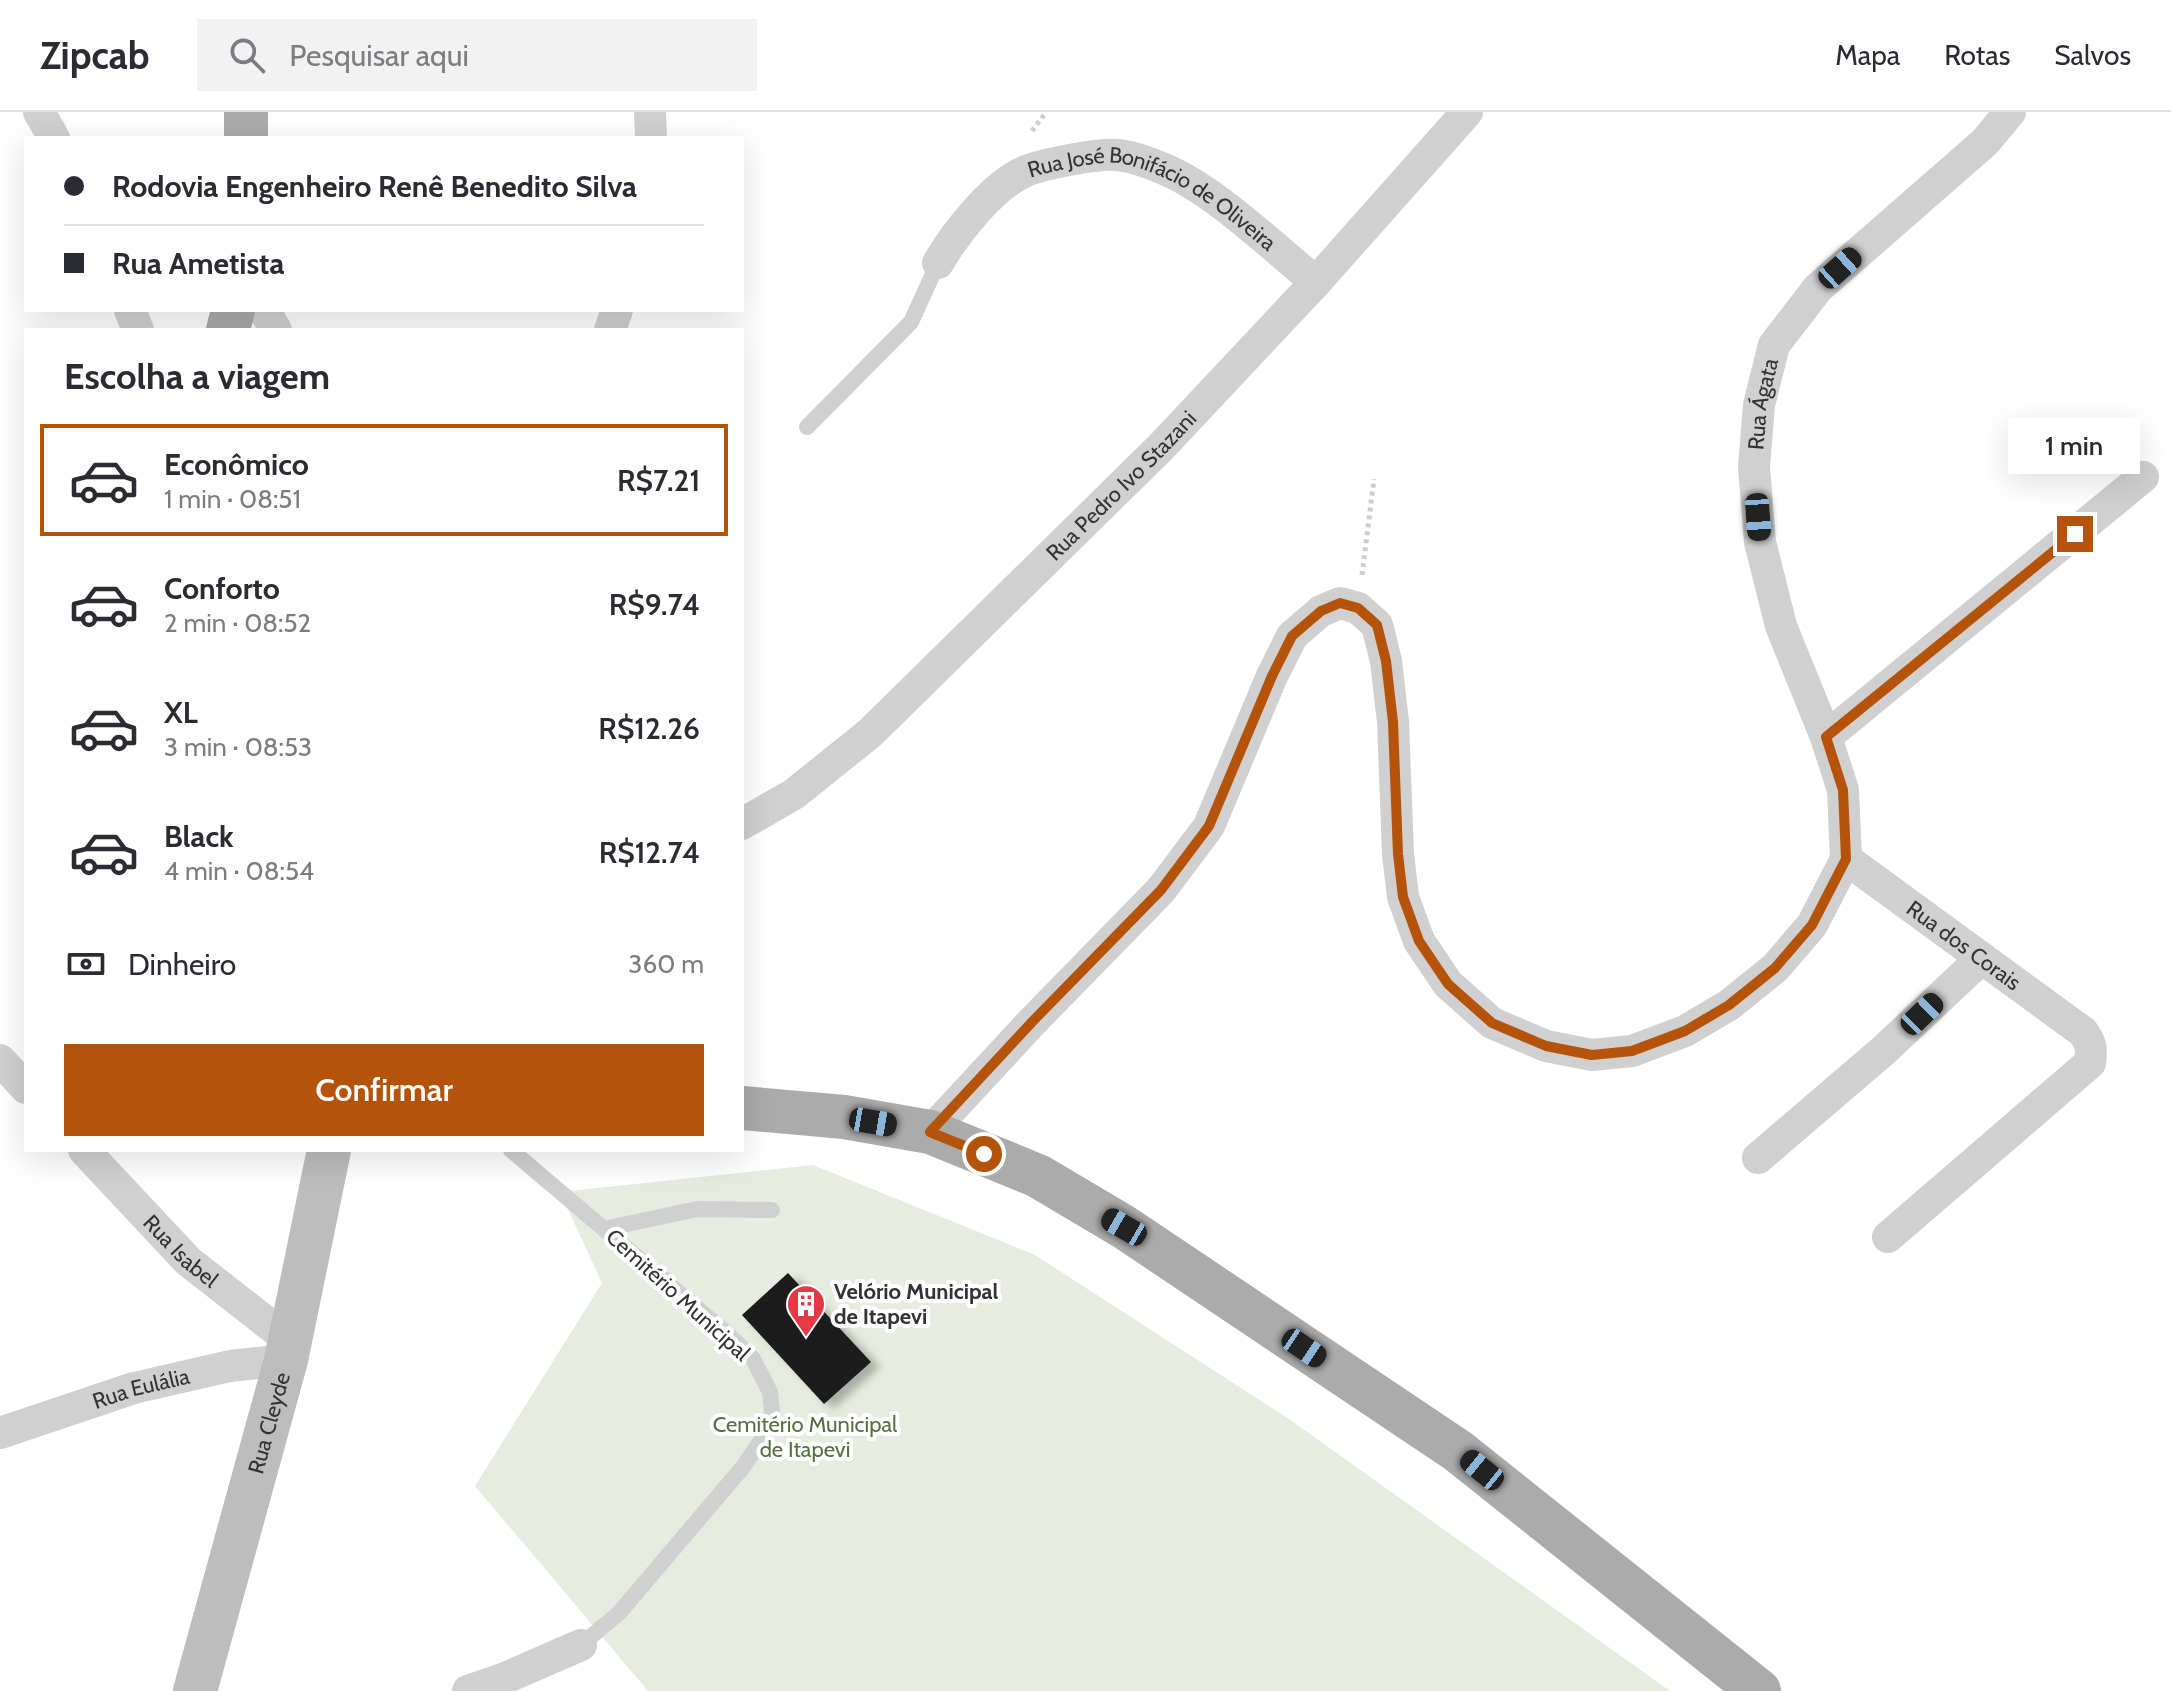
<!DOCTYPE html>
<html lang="pt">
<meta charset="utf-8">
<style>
:root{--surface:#fff;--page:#f2f2f3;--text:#2b2b33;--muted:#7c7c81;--line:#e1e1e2;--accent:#b45309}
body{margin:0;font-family:Cabin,sans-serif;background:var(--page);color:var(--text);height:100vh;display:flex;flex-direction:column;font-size:30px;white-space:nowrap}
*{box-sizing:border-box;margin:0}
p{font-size:26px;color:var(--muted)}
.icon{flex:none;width:44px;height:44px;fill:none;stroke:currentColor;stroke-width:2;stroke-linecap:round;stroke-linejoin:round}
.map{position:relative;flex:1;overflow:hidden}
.side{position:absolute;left:24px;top:216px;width:720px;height:824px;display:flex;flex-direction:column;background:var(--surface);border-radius:0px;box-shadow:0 8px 32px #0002}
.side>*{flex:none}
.hud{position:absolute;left:24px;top:24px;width:720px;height:176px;border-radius:0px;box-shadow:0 8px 32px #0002;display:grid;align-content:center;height:176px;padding:0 40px;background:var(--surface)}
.end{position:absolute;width:36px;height:36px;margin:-18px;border:10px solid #b45309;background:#fff;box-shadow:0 0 0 4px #fff}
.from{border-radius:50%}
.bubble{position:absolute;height:56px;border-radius:0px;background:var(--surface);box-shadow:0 8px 32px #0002;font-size:26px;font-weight:600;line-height:56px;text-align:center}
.car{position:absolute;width:24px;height:48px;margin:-24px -12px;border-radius:10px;box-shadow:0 0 6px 2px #0007;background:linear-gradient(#222 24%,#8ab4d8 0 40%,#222 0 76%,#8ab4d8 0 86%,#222 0)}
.hud b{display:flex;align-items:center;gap:28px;height:76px;font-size:30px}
.hud b+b{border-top:2px solid var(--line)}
.hud i{width:20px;height:20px;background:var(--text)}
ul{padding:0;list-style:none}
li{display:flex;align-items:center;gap:24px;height:112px;margin:0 16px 12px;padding:0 24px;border:4px solid transparent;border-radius:0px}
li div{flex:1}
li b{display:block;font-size:30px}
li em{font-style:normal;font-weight:600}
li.selected{border-color:var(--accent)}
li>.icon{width:72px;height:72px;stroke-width:1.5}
h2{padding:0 40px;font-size:36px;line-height:96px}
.pay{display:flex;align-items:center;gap:20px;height:88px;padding:0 40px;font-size:30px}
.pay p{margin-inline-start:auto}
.cta{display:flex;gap:16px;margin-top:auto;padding:16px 40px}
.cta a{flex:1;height:92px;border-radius:0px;background:var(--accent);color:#fff;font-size:32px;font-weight:600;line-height:92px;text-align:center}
header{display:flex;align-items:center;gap:48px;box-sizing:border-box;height:112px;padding:0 40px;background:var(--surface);border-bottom:2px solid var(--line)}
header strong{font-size:38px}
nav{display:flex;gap:44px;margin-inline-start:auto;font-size:28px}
.search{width:560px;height:72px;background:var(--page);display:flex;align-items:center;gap:20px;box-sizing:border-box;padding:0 28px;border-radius:0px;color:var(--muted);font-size:30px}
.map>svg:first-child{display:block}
.green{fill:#e6ecdf}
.building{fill:#1a1a1a;filter:url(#shadow)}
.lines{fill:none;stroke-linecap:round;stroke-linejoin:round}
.path{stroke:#cdcdcd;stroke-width:5;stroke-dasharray:4 4;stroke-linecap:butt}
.lane{stroke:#d0d0d0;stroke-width:16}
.street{stroke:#d0d0d0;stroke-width:32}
.secondary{stroke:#bdbdbd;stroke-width:44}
.primary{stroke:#ababab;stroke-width:44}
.route{stroke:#b45309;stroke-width:10}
.labels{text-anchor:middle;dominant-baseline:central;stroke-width:8;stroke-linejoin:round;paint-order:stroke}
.street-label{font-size:22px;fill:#333;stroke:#fff}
.poi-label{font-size:22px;font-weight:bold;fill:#333;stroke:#fff;text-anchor:start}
.park-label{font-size:22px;fill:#56703f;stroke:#fff}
</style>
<header>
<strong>Zipcab</strong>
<div class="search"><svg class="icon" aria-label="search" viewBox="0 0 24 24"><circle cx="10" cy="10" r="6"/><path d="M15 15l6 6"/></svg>Pesquisar aqui</div>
<nav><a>Mapa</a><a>Rotas</a><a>Salvos</a></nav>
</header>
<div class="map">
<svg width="2171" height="1579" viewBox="0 0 2171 1579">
<defs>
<filter id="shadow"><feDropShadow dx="9" dy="5" stdDeviation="4" flood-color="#0004"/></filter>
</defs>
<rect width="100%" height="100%" fill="#fff"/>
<!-- green -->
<path class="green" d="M813 1053 1035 1143 1289 1307 1670 1579H648L475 1374 602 1171 560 1080Z"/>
<!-- building -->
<path class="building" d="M788 1161 871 1250 824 1292 742 1203Z"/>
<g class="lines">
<!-- path -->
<g class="path">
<path d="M1032 19 1046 0"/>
<path d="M1362 463 1374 367"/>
</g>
<!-- lane -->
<g class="lane">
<path d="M807 315 911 210 938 151"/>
<path d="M511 1038 730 1224 753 1247 770 1280 773 1311 743 1355 619 1501 581 1533"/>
<path d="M604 1117 697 1097 772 1098"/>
</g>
<!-- street -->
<g class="street">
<path d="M39 0 54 26"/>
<path d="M650 0 651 26"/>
<path id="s1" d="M938 151C956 120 993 73 1026 59 1044 52 1099 41 1117 43 1131 44 1150 51 1164 57 1213 77 1273 135 1316 170"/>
<path d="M130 198 138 218"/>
<path d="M264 198 276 218"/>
<path d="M610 218 617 198"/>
<path d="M1826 625 2143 365"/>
<path id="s2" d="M742 712 794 682 870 621 1161 335 1316 170 1467 0"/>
<path id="s3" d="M1846 747 2083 920C2091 931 2092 937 2090 951L1888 1125"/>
<path d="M0 948 26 976"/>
<path id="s4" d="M930 1020 1032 910 1161 778 1209 714 1272 564 1292 524 1321 499 1340 491 1358 496 1377 513 1386 549 1393 610 1398 742 1403 785 1419 829 1448 872 1492 911 1546 934 1592 943 1632 939 1685 919 1729 893 1775 856 1812 813 1846 747 1843 678 1826 625 1781 514 1760 430 1754 355 1759 293 1774 233 1818 176 1985 30 2010 0"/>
<path id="s5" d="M84 1038 188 1149 289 1228"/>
<path d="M1758 1046 1883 939 1982 846"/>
<path id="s6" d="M0 1321 134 1276 230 1254 286 1248"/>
<path d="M468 1579 503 1567 581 1533"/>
</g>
<!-- secondary -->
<path class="secondary" id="s7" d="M195 1579 286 1248 329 1038"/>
<!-- primary -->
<g class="primary">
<path d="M246 0V26"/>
<path d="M228 218 233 198"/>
<path d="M742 996 844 1005 930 1020 1038 1064 1124 1115 1458 1339 1759 1579"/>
</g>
</g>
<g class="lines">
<!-- route -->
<path class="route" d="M984 1042 930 1020 1032 910 1161 778 1209 714 1272 564 1292 524 1321 499 1340 491 1358 496 1377 513 1386 549 1393 610 1398 742 1403 785 1419 829 1448 872 1492 911 1546 934 1592 943 1632 939 1685 919 1729 893 1775 856 1812 813 1846 747 1843 678 1826 625 2075 422"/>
</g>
<!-- icons -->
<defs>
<symbol id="building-pin" viewBox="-11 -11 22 30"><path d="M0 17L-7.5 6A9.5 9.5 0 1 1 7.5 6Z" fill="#e63946" stroke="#fff"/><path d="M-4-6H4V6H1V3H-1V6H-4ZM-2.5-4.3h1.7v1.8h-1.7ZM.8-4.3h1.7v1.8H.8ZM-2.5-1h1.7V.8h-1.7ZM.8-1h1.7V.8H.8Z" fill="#fff"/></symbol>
</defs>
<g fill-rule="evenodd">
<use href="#building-pin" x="784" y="1170" width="44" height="60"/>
</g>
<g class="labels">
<!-- street labels -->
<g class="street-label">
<text stroke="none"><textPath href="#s1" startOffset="268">Rua José Bonifácio de Oliveira</textPath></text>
<text stroke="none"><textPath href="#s4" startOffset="2070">Rua Ágata</textPath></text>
<text stroke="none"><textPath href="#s2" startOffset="510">Rua Pedro Ivo Stazani</textPath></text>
<text stroke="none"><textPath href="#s3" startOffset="146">Rua dos Corais</textPath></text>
<text stroke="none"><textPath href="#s5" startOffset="140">Rua Isabel</textPath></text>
<text transform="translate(678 1183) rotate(42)">Cemitério Municipal</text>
<text stroke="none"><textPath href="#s6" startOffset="148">Rua Eulália</textPath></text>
<text stroke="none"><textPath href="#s7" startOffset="278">Rua Cleyde</textPath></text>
</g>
<!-- poi labels -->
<g class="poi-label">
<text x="834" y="1179">Velório Municipal<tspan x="834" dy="25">de Itapevi</tspan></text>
</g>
<!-- park labels -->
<g class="park-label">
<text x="805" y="1312">Cemitério Municipal<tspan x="805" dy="25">de Itapevi</tspan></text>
</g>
</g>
</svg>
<i class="end from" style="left:984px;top:1042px"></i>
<i class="end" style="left:2075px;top:422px"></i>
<div class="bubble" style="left:2008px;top:306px;width:132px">1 min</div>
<i class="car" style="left:1840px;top:156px;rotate:48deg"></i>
<i class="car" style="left:1758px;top:405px;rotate:176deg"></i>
<i class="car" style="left:1922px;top:902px;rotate:46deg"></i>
<i class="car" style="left:873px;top:1010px;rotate:100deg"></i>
<i class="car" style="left:1124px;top:1115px;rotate:300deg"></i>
<i class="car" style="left:1304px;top:1236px;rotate:124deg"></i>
<i class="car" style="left:1482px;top:1358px;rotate:309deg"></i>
<div class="hud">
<b><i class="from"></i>Rodovia Engenheiro Renê Benedito Silva</b>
<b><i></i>Rua Ametista</b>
</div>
<section class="side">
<h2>Escolha a viagem</h2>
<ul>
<li class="selected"><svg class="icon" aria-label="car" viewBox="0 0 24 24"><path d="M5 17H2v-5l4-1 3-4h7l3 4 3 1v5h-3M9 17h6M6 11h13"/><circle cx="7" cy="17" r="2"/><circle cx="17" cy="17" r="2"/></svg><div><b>Econômico</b><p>1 min · 08:51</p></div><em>R$7.21</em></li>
<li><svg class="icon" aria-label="car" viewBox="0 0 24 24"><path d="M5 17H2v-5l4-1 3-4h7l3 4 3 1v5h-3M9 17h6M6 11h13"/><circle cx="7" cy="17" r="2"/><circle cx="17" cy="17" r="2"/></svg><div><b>Conforto</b><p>2 min · 08:52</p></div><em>R$9.74</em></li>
<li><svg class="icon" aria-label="car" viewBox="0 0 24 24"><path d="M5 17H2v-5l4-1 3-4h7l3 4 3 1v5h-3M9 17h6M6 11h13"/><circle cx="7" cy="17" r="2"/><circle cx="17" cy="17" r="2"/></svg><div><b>XL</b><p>3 min · 08:53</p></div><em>R$12.26</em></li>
<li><svg class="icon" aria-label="car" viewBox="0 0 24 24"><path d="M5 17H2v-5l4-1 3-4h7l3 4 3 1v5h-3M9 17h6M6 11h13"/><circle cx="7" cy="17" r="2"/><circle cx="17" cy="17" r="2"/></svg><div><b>Black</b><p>4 min · 08:54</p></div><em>R$12.74</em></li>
</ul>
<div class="pay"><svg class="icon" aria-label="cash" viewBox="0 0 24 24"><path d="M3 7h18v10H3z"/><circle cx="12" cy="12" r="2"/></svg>Dinheiro<p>360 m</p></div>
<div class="cta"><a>Confirmar</a></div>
</section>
</div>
